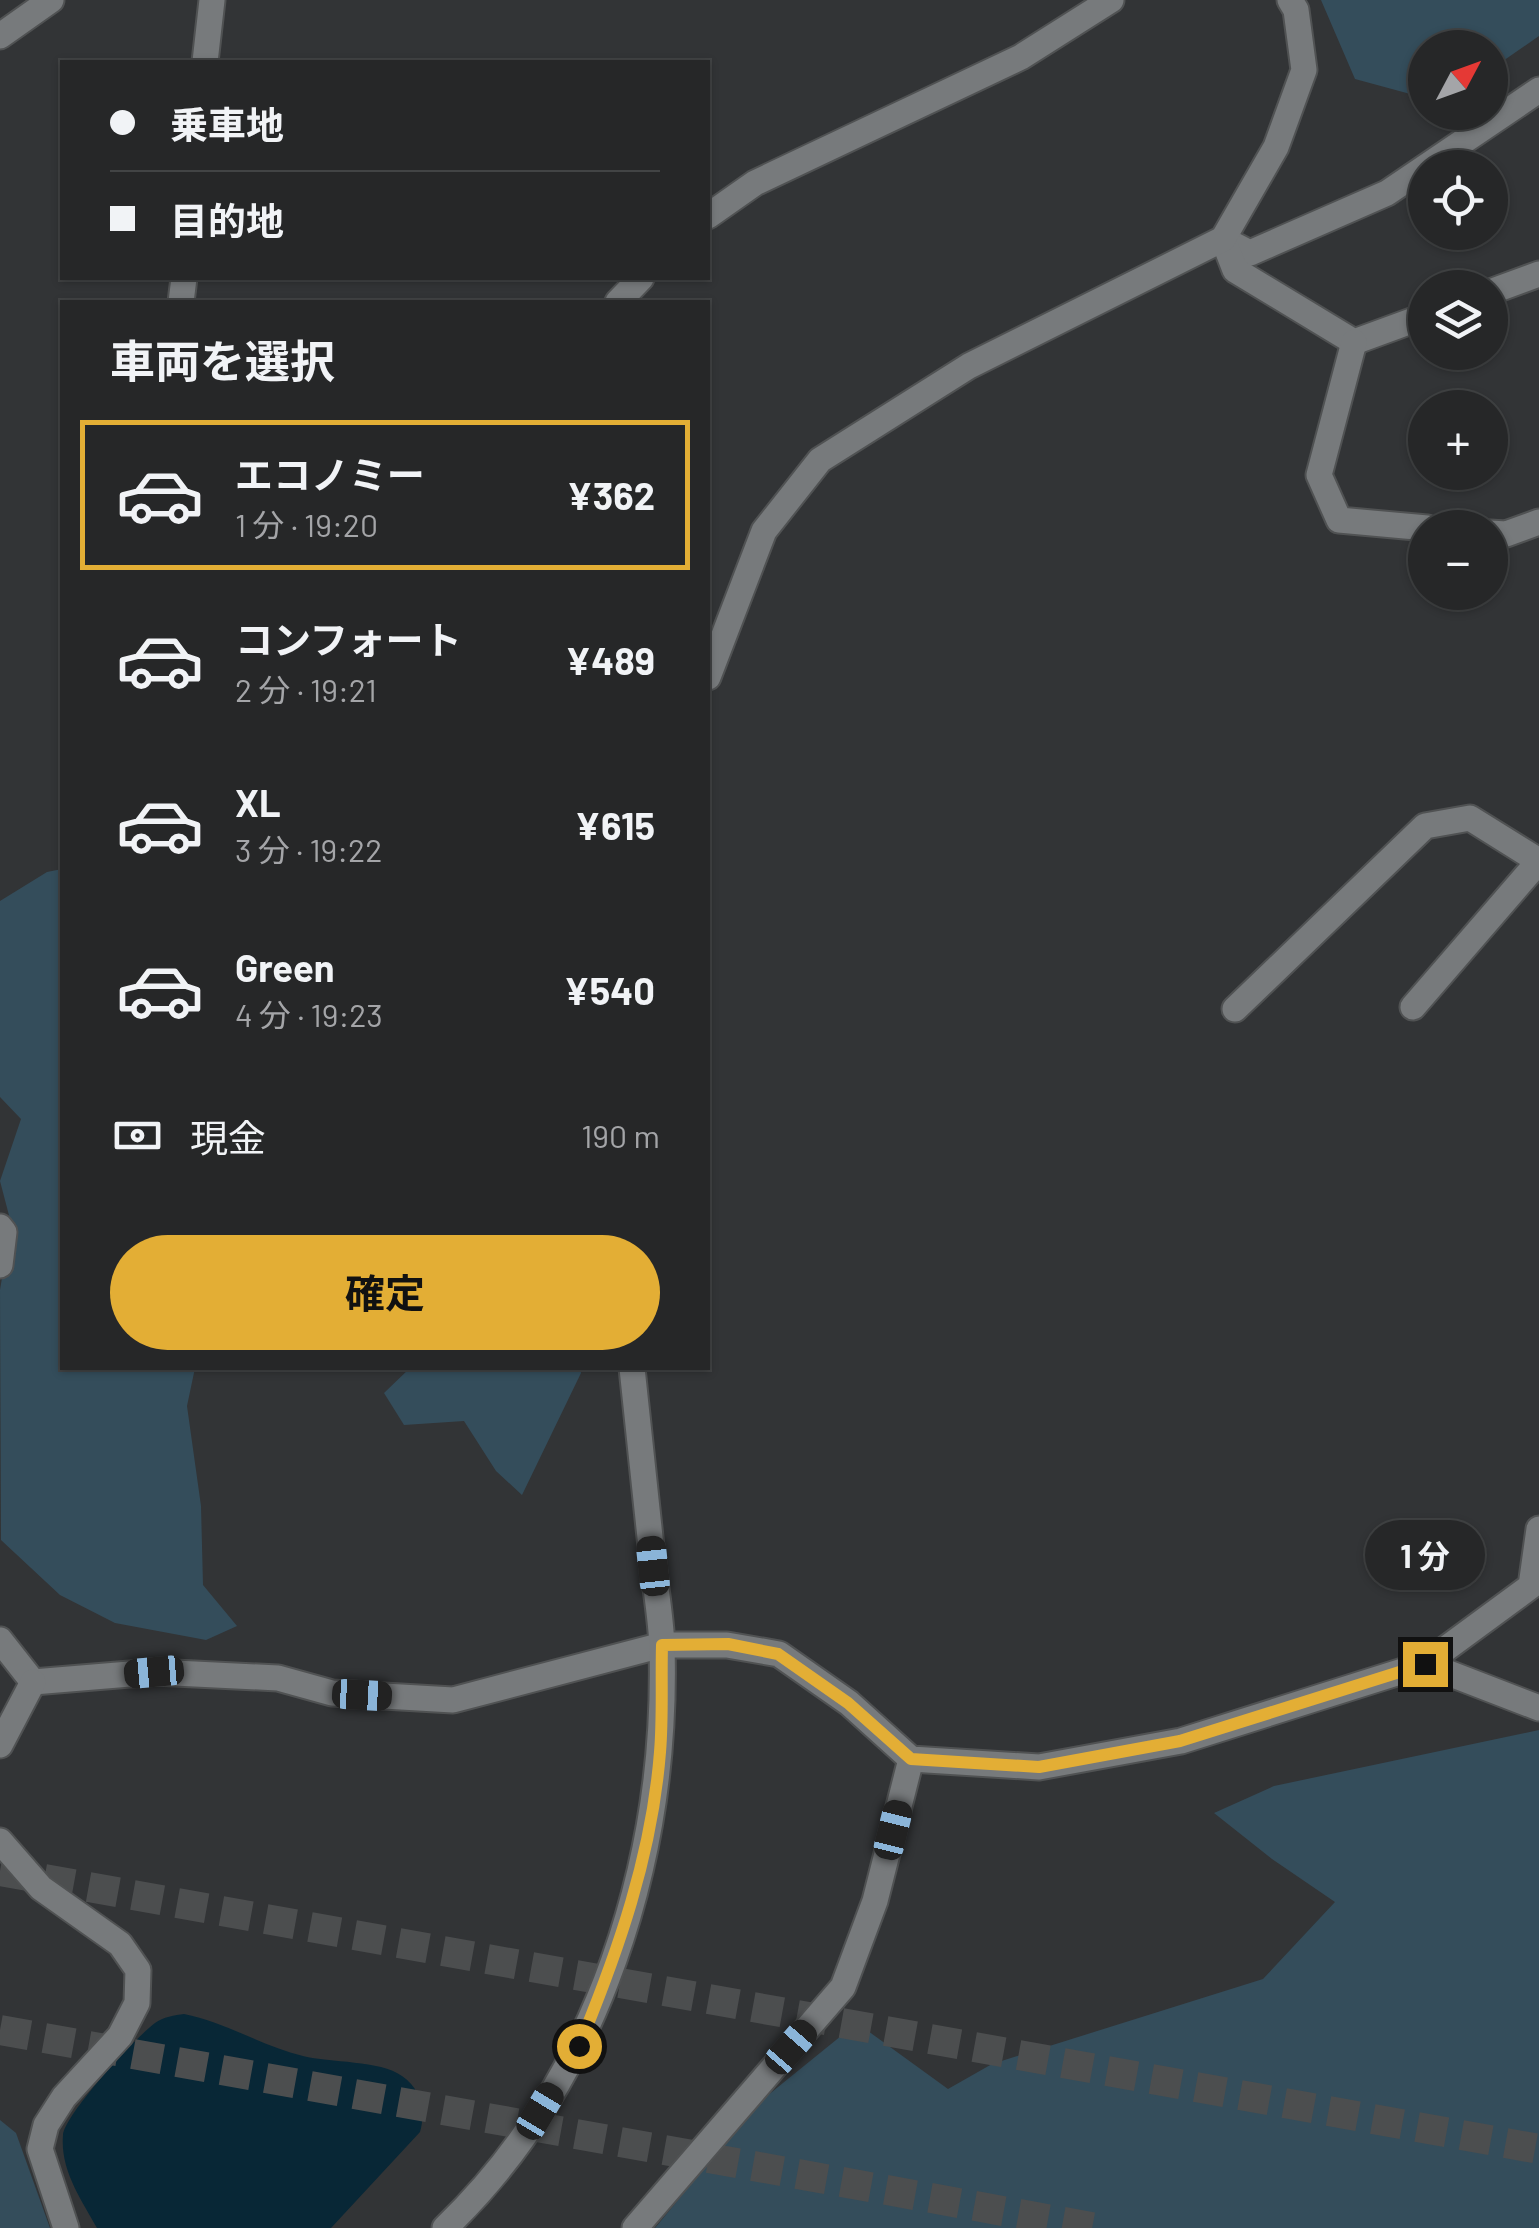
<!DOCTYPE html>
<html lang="ja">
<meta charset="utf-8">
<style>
:root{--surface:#262728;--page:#2e2f30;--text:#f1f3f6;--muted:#a4a5a8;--line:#424445;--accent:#e3ae35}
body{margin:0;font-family:Barlow,"Noto Sans JP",sans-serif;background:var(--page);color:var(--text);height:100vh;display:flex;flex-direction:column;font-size:38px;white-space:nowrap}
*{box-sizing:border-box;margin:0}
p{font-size:32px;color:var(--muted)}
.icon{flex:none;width:55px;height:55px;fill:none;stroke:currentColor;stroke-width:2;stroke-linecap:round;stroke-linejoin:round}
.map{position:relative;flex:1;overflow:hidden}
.side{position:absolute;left:60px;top:300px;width:650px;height:1070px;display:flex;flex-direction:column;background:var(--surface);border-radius:0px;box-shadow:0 2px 8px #0004,0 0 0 2px var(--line)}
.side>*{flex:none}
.hud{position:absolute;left:60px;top:60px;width:650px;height:220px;border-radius:0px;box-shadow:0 2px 8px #0004,0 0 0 2px var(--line);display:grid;align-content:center;height:220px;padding:0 50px;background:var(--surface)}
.needle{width:65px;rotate:49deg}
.fabs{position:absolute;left:1408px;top:30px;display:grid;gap:20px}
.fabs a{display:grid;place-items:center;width:100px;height:100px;border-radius:50%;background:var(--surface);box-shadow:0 2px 8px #0004,0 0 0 2px var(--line);font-size:50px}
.end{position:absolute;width:45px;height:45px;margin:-22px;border:12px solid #e3ae35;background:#111;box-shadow:0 0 0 5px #111}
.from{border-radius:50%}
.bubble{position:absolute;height:70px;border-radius:35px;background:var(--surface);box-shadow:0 2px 8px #0004,0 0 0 2px var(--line);font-size:32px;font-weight:700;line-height:70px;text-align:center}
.car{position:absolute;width:30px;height:60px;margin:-30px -15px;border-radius:12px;box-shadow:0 0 8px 2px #0007;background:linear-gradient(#222 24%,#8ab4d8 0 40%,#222 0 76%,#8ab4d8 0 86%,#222 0)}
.hud b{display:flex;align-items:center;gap:35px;height:95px;font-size:38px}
.hud b+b{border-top:2px solid var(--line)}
.hud i{width:25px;height:25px;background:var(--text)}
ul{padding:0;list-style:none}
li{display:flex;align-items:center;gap:30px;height:150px;margin:0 20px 15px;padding:0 30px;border:5px solid transparent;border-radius:0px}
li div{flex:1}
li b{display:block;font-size:38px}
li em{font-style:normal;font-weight:700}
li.current{border-color:var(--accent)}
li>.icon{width:90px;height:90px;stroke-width:1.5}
h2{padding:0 50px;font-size:45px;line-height:120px}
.pay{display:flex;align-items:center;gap:25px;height:110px;padding:0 50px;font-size:38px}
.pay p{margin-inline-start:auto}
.button{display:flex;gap:20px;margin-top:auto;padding:20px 50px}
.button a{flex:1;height:115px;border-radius:60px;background:var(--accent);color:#111;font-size:40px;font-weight:700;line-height:115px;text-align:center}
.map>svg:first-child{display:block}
.green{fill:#344d5b}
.water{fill:#082736}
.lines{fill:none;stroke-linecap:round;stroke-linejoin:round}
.motorway-tunnel{stroke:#4c4e4f;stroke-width:30;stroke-dasharray:30 15;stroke-linecap:butt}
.minor-casing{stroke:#505253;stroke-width:29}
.tertiary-casing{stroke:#505253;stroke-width:29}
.minor{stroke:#777a7c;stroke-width:25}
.tertiary{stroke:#777a7c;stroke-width:25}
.route{stroke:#e3ae35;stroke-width:12}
</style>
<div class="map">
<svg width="1539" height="2228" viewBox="0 0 1539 2228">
<rect width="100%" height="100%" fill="#323436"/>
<!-- green -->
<g class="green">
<path d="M1321 0H1539V36L1490 70V48H1425V98L1355 79Z"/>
<path d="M62 869V1368H195L187 1406 201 1506 203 1585 237 1626 206 1640 115 1623 60 1595 1 1540 0 1290 11 1223 0 1181 21 1119 0 1097V901L47 872Z"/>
<path d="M410 1368H580L581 1373 522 1495 496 1471 464 1421 404 1425 384 1393Z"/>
<path d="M1539 1730V2228H655L757 2104 857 2023 948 2089 992 2064 1263 1979 1335 1902 1272 1859 1214 1813 1274 1786Z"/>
<path d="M0 2120 16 2133 50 2228H0Z"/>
</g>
<!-- water -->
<path class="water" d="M184 2014C226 2022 261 2046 303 2056 330 2063 380 2060 402 2076 421 2089 426 2111 420 2132L331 2228H97C81 2199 60 2170 63 2135 65 2114 136 2037 155 2023 163 2017 175 2015 184 2014Z"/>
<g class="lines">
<!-- motorway-tunnel -->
<g class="motorway-tunnel">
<path d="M0 1871 1539 2149"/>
<path d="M0 2030 1097 2228"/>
</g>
<defs>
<g id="minor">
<path d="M0 36 51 0"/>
<path d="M205 62 212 0"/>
<path d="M1223 239 1250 253 1387 193 1539 90"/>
<path d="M1223 239 1235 270 1354 342 1425 316"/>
<path d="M1490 292 1539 274"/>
<path d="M181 302 184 278"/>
<path d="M1354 342 1319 475 1339 520 1427 528"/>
<path d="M1490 533 1506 534 1539 522"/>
<path d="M708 677 764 531 820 460 969 366 1223 239 1276 147 1304 70 1296 10 1290 0"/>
<path d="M1235 1009 1425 826 1470 818 1539 861 1413 1007"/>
<path d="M0 1227 4 1232 0 1265"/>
<path d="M0 1640 33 1682 154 1672 278 1678 332 1693 453 1700 662 1645H727L779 1654 849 1703 911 1759 1039 1767 1181 1741 1425 1664 1539 1708"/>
<path d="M1425 1664 1531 1586 1539 1529"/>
<path d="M0 1745 33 1682"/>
<path d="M0 1841 41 1888 120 1944 138 1970 137 2003 120 2036 64 2097 46 2125 40 2149 66 2228"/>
<path d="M635 2228 843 1987 875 1901 911 1759"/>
</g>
<g id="tertiary">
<path d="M708 216 755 183 1021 57 1111 0"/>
<path d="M618 302 641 278"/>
<path d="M445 2228C599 2080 668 1858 662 1647 661 1617 655 1586 652 1556 645 1493 638 1430 632 1368"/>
</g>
</defs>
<!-- minor casing -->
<use href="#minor" class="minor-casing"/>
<!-- tertiary casing -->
<use href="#tertiary" class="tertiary-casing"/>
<!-- minor -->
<use href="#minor" class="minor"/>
<!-- tertiary -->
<use href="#tertiary" class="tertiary"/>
</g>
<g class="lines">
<!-- route -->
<path class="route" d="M579 2046C618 1952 652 1855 660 1752 663 1717 661 1681 662 1645L728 1644 778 1654 848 1703 911 1759 1039 1767 1180 1741 1425 1664"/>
</g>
</svg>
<div class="fabs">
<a><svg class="needle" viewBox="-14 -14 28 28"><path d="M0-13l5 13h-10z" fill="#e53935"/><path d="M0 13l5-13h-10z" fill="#a4a5a8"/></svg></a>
<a><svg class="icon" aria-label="locate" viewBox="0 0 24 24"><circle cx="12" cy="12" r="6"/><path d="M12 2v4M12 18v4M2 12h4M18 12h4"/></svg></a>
<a><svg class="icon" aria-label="layers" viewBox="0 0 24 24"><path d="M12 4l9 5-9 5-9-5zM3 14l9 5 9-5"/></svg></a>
<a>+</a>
<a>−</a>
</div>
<i class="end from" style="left:579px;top:2046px"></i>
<i class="end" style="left:1425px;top:1664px"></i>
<div class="bubble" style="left:1365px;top:1520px;width:120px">1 分</div>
<i class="car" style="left:653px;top:1566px;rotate:354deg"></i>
<i class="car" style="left:154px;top:1672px;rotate:265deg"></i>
<i class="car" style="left:362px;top:1695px;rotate:93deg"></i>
<i class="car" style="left:893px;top:1830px;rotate:14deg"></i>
<i class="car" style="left:791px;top:2047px;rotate:41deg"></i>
<i class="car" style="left:540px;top:2111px;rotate:31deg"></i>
<div class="hud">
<b><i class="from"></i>乗車地</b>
<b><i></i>目的地</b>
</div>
<section class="side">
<h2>車両を選択</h2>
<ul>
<li class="current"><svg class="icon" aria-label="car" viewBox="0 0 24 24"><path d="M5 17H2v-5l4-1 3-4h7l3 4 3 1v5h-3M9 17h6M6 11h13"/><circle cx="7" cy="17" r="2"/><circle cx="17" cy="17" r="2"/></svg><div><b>エコノミー</b><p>1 分 · 19:20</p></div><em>¥362</em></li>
<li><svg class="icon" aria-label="car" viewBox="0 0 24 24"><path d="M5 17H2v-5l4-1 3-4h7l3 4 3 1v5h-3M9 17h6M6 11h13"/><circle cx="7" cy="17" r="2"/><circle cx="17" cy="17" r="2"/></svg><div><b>コンフォート</b><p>2 分 · 19:21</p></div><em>¥489</em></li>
<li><svg class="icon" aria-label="car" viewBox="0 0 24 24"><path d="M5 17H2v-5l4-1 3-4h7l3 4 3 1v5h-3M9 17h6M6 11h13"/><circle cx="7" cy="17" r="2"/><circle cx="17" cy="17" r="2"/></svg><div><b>XL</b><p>3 分 · 19:22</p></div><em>¥615</em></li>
<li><svg class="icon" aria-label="car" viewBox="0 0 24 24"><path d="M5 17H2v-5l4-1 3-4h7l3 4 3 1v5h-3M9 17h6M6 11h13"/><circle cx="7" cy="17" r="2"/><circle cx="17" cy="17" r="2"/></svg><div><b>Green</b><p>4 分 · 19:23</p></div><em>¥540</em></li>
</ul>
<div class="pay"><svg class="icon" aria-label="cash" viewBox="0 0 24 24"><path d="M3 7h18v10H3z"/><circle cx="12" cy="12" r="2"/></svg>現金<p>190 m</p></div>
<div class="button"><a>確定</a></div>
</section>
</div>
